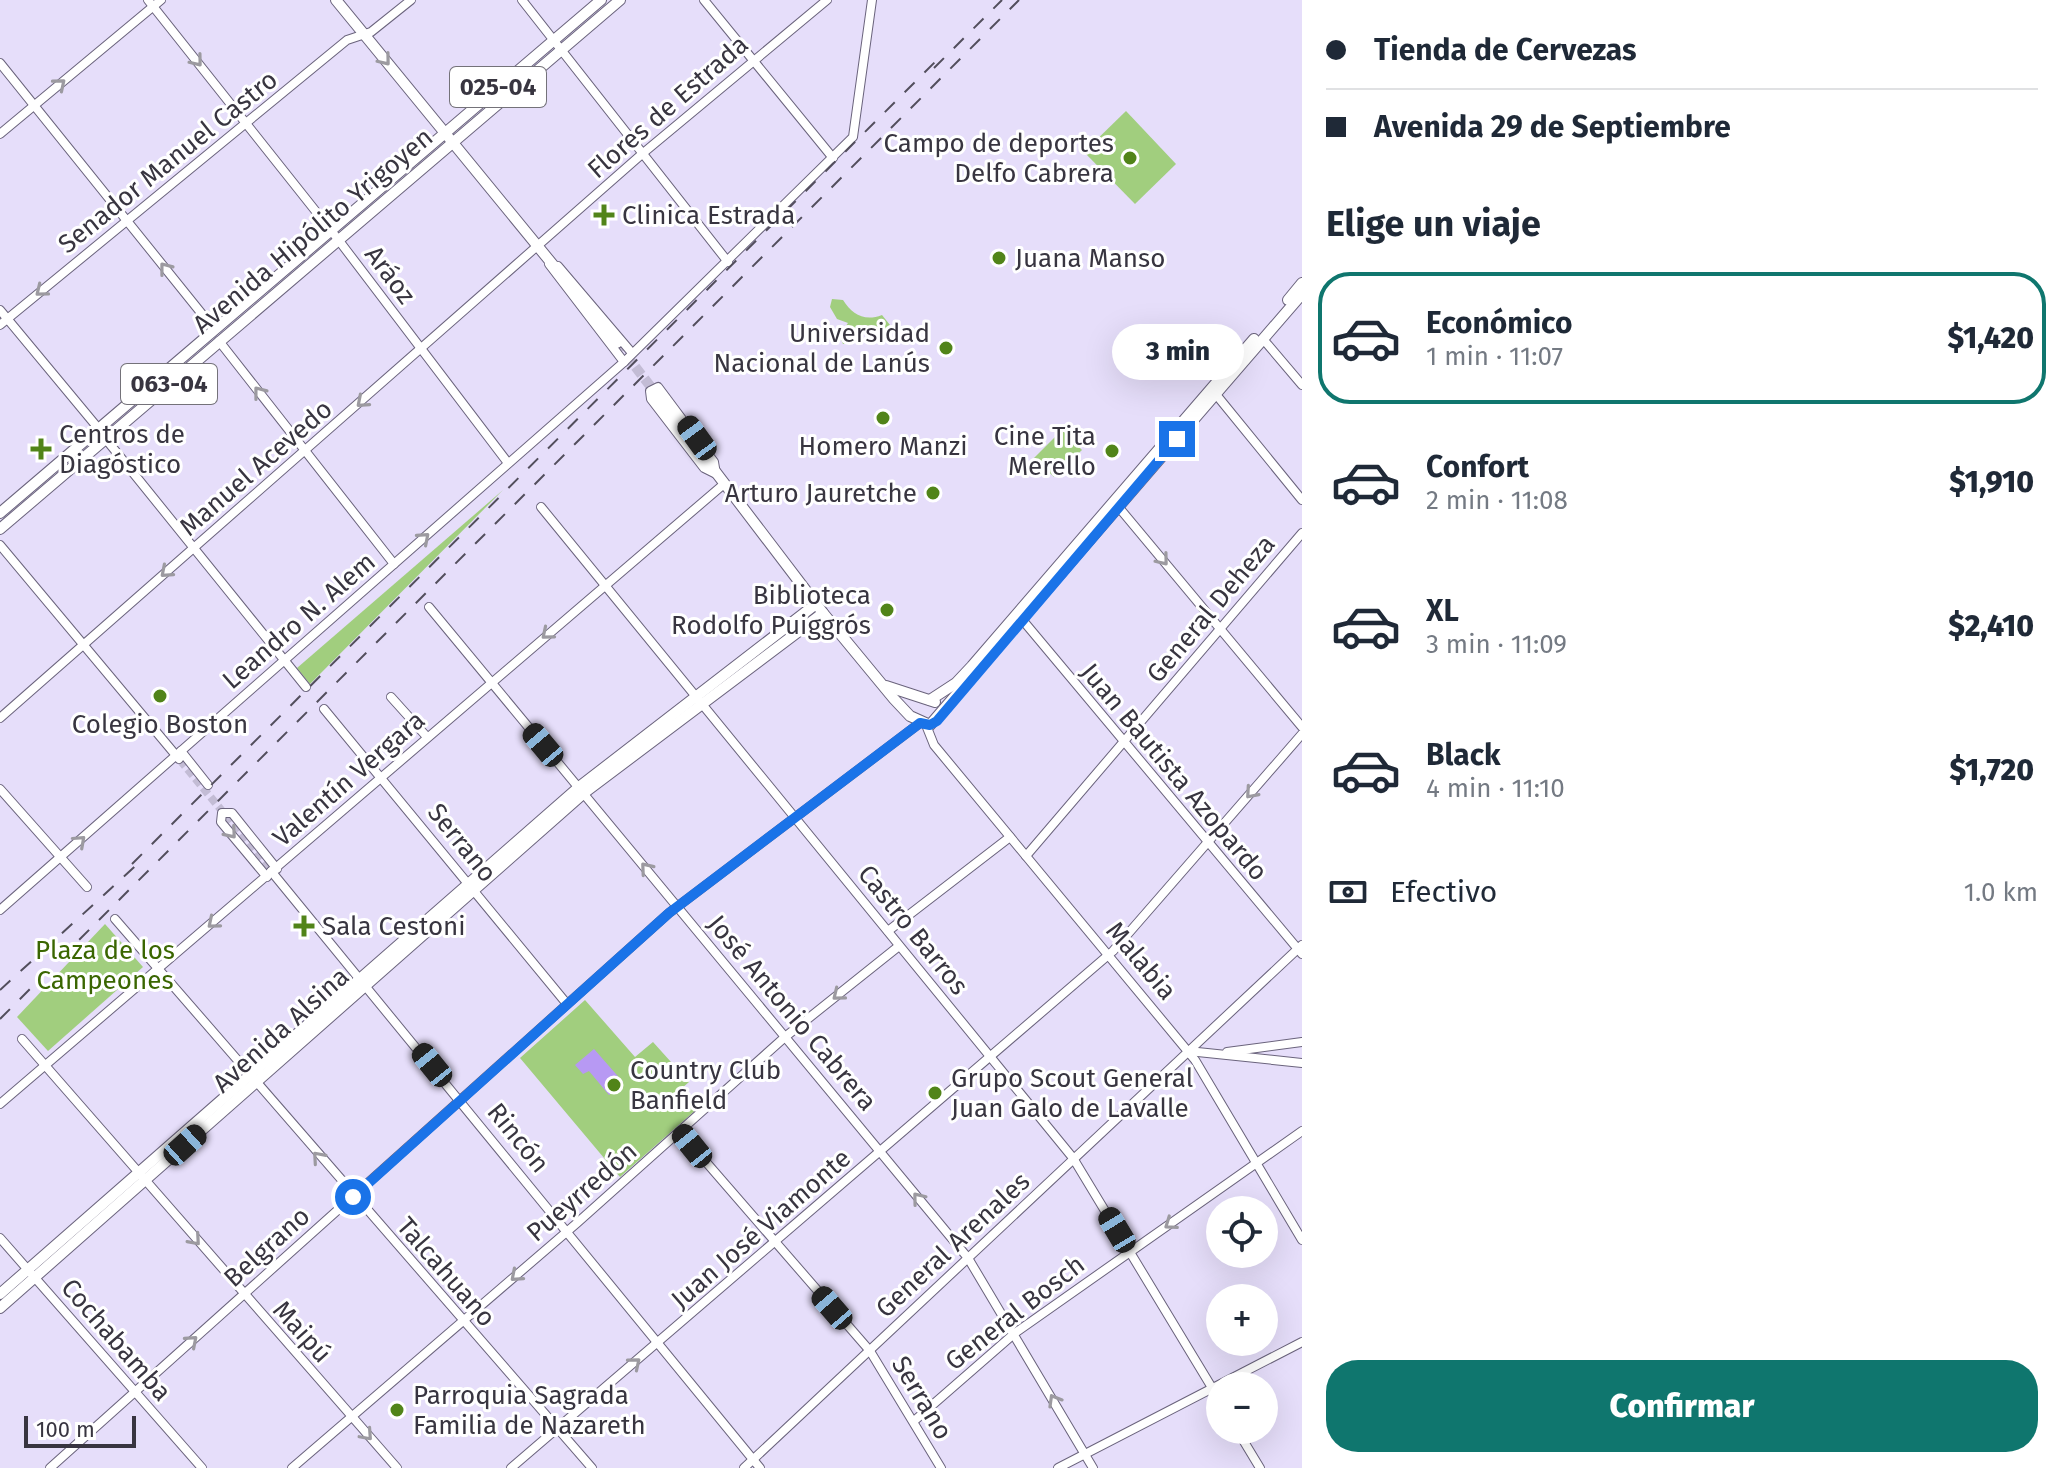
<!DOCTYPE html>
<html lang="es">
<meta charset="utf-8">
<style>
:root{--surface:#fff;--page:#f6f6f7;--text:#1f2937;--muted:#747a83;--line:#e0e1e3;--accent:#0f766e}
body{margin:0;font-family:"Fira Sans",sans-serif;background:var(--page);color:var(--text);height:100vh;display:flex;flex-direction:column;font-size:30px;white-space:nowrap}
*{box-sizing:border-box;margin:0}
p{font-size:26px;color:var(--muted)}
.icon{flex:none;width:44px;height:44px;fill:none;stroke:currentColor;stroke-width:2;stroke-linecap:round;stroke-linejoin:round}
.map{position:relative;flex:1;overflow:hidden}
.side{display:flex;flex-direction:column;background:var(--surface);width:760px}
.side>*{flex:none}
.top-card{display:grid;align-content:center;height:176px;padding:0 24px;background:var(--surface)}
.controls{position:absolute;left:1206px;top:1196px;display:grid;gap:16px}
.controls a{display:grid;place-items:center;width:72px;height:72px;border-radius:50%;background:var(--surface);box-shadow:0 8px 32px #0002;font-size:40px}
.scale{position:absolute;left:24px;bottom:20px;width:112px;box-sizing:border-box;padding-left:8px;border:4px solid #383540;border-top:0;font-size:22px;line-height:28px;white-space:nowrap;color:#383540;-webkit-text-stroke:6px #fff;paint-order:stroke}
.end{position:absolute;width:36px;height:36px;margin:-18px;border:10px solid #1a73e8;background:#fff;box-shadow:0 0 0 4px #fff}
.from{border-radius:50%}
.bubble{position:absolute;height:56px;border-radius:28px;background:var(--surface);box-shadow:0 8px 32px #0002;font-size:26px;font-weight:800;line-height:56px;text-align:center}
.car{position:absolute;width:24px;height:48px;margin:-24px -12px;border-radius:10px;box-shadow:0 0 6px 2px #0007;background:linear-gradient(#222 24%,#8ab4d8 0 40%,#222 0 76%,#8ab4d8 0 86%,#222 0)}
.top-card b{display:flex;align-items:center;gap:28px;height:76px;font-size:30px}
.top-card b+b{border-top:2px solid var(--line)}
.top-card i{width:20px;height:20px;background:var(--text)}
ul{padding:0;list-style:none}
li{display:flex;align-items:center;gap:24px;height:132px;margin:0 16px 12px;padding:0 8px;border:4px solid transparent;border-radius:32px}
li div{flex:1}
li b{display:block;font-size:30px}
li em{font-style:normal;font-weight:800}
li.selected{border-color:var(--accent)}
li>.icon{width:72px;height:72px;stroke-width:1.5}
h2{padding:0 24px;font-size:36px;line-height:96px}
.pay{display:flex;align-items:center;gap:20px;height:88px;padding:0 24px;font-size:30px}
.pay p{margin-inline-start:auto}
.button{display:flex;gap:16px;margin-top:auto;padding:16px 24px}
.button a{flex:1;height:92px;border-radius:32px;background:var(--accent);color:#fff;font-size:32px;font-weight:800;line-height:92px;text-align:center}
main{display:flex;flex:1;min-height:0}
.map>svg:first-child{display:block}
.green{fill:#a1ce7e}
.water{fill:#b799f3}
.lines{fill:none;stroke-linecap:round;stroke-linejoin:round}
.minor-tunnel{stroke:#c3bcd5;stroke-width:8;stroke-dasharray:8 4;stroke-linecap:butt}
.major-tunnel{stroke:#c3bcd5;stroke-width:10;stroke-dasharray:10 5;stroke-linecap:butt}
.minor-casing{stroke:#6a637c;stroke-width:10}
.major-casing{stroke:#6a637c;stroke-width:12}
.minor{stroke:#fff;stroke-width:8}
.major{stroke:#fff;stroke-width:10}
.rail{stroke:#524e5c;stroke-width:2;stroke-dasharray:14 14;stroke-linecap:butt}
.oneway{stroke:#9c9aa0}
.route{stroke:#1a73e8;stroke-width:10}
.poi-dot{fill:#518419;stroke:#fff;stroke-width:3}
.labels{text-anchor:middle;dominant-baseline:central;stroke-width:6;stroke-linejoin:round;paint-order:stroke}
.shield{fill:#fff;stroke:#747279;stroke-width:2}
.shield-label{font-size:24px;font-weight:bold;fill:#383540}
.street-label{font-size:26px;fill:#383540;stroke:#fff}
.poi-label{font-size:26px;fill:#383540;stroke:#fff;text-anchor:start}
.park-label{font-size:26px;fill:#3a6601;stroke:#fff}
</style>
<main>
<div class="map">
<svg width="1302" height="1468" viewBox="0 0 1302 1468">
<rect width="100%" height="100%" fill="#e6defa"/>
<!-- green -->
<g class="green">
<path d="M1126 111 1176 164 1135 204 1084 152Z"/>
<path d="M832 299 843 300C852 314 864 322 882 315L890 325 887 332 875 335 867 329 859 331 851 344H843L839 335 848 323 837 319 830 307Z"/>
<path d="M1062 430 1082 450 1054 477 1034 458Z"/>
<path d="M503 490 310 684 297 668Z"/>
<path d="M105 924 143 967 48 1051 17 1017Z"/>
<path d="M585 1000 635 1057 653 1042 689 1082 681 1089 698 1108 620 1177 520 1058Z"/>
</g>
<!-- water -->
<path class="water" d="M594 1049 623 1082 609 1095 589 1071 583 1074 575 1065Z"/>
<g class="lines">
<!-- minor-tunnel -->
<path class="minor-tunnel" d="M180 760 270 869"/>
<!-- major-tunnel -->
<path class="major-tunnel" d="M617 343 654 391"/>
<defs>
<g id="minor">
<path d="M148 0 337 238 508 463"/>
<path d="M522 0 728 262"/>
<path d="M704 0 833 158"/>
<path d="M0 63 214 329"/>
<path d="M0 134 161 0"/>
<path d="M549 264 624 362"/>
<path d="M558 266 632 353"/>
<path d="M0 310 98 428"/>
<path d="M0 325 347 40 371 32 411 0"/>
<path d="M1263 339 1302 385"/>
<path d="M219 341 394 564"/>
<path d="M658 387 714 462 716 474 704 468 651 399 650 391Z"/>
<path d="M1214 392 1302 500"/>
<path d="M105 438 306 687"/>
<path d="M1116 504 1302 727"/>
<path d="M541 507 1073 1158 1220 1401"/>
<path d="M0 545 179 759"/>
<path d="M429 607 968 1258 1093 1468"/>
<path d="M1020 617 1302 954"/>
<path d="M391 697 427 737"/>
<path d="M324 709 567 1004"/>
<path d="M0 718 642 154 827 0"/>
<path d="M926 725 934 745 1195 1060 1302 1240"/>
<path d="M181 751 208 785"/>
<path d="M0 789 87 887"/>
<path d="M1026 856 1302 533"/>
<path d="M271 871 760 1468"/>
<path d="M267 877 221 822 222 813H232L277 869"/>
<path d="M0 910 624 362 853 137 872 0"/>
<path d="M115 919 592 1468"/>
<path d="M888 931 1010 837"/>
<path d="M22 1039 397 1468"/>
<path d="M1188 1051 1302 1063"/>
<path d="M1227 1052 1302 1042"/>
<path d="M0 1104 724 484"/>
<path d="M680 1132 870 1351 941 1468"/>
<path d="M0 1238 202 1468"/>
<path d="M914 1421 1015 1333 1302 1131"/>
<path d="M1237 1430 1260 1468"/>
<path d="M50 1468 669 913 920 723"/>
<path d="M292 1468 577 1223 785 1037 899 946"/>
<path d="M511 1468 1113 951 1302 734"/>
<path d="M744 1468 1302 945"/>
<path d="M1058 1468 1302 1342"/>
</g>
<g id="major">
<path d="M336 0 617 343"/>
<path d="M1288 300 1302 283"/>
<path d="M654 391 823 613 894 699 910 716 930 725 1302 294"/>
<path d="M0 513 601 0"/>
<path d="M0 529 620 0"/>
<path d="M886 686 935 702"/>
<path d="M930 700 956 683 972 666 1254 339"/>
<path d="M0 1294 579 787 816 604"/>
<path d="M0 1308 584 793 823 613"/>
</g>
</defs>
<!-- minor casing -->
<use href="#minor" class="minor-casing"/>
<!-- major casing -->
<use href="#major" class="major-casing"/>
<!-- minor -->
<use href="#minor" class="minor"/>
<!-- major -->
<use href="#major" class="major"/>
<!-- rail -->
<g class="rail">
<path d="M934 68 1002 0"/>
<path d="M132 864 939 58"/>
<path d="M0 990 142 860"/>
<path d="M0 1019 1019 0"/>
</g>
</g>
<!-- one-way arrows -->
<defs><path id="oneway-chevron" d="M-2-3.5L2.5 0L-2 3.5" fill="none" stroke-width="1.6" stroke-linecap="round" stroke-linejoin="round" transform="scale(2)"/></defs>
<g class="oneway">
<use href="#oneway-chevron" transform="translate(385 60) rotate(51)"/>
<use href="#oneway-chevron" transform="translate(197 61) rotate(51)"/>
<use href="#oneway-chevron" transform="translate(60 84) rotate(-40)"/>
<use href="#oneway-chevron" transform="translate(165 268) rotate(-128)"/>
<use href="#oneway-chevron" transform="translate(41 291) rotate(141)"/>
<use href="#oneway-chevron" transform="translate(259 392) rotate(-128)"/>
<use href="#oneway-chevron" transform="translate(362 402) rotate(139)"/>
<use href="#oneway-chevron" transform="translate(424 538) rotate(-41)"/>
<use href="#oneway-chevron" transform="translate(1163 560) rotate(51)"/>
<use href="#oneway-chevron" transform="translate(166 572) rotate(139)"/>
<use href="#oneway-chevron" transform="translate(547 634) rotate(140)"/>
<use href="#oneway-chevron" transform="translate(1251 793) rotate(131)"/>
<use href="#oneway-chevron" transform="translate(231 833) rotate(50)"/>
<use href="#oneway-chevron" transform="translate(80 841) rotate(-42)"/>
<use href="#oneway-chevron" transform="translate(646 868) rotate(-130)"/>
<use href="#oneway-chevron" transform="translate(213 923) rotate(140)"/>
<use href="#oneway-chevron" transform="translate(838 995) rotate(141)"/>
<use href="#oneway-chevron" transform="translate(318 1157) rotate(-131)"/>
<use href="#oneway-chevron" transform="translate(918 1198) rotate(-129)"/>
<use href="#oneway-chevron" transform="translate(1170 1224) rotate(145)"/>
<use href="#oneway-chevron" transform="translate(195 1240) rotate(49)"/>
<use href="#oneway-chevron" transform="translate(516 1276) rotate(139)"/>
<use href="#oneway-chevron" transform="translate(192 1341) rotate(-41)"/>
<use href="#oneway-chevron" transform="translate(635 1363) rotate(-40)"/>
<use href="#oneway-chevron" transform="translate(1054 1400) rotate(-120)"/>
<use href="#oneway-chevron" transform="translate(367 1435) rotate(48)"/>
</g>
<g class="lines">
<!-- route -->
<path class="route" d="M353 1197 669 913 920 723 930 725 937 721 1177 439"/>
</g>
<!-- markers -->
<g class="poi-dot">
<circle cx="1130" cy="158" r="8"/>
<path d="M600 203h8v8h8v8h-8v8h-8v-8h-8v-8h8z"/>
<circle cx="999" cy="258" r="8"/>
<circle cx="946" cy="348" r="8"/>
<circle cx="883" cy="418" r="8"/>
<path d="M37 437h8v8h8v8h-8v8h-8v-8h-8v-8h8z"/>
<circle cx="1112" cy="451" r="8"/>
<circle cx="933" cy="493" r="8"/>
<circle cx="887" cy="610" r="8"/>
<circle cx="160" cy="696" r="8"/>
<path d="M300 914h8v8h8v8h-8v8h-8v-8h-8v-8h8z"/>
<circle cx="614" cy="1085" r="8"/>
<circle cx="935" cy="1093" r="8"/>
<circle cx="397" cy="1410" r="8"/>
</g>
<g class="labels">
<!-- shield labels -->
<g class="shield">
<rect x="450" y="67" width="96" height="40" rx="6"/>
<rect x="121" y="364" width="96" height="40" rx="6"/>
</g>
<g class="shield-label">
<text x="498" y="87">025-04</text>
<text x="169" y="384">063-04</text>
</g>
<!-- street labels -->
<g class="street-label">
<text transform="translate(668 107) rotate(-41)">Flores de Estrada</text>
<text transform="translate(168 162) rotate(-39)">Senador Manuel Castro</text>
<text transform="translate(313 231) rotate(-40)">Avenida Hipólito Yrigoyen</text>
<text transform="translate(390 275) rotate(53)">Aráoz</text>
<text transform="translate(256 468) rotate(-41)">Manuel Acevedo</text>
<text transform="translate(1211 609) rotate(-50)">General Deheza</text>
<text transform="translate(299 621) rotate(-41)">Leandro N. Alem</text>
<text transform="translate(1174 772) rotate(50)">Juan Bautista Azopardo</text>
<text transform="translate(349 779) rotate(-41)">Valentín Vergara</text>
<text transform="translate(462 843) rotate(51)">Serrano</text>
<text transform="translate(913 930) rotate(51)">Castro Barros</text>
<text transform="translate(1141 961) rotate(50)">Malabia</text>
<text transform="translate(792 1013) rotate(50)">José Antonio Cabrera</text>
<text transform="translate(281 1030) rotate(-42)">Avenida Alsina</text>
<text transform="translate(518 1138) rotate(51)">Rincón</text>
<text transform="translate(582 1192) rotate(-41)">Pueyrredón</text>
<text transform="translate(761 1229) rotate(-41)">Juan José Viamonte</text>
<text transform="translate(953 1245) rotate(-43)">General Arenales</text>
<text transform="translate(267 1247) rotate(-42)">Belgrano</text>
<text transform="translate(446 1272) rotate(49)">Talcahuano</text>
<text transform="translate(1015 1313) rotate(-38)">General Bosch</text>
<text transform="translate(302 1332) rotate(48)">Maipú</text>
<text transform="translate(116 1340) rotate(49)">Cochabamba</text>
<text transform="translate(922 1398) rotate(59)">Serrano</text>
</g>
<!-- poi labels -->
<g class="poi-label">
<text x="1114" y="143" text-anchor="end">Campo de deportes<tspan x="1114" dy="30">Delfo Cabrera</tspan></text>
<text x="622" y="215">Clinica Estrada</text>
<text x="1015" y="258">Juana Manso</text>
<text x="930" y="333" text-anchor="end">Universidad<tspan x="930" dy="30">Nacional de Lanús</tspan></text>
<text x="59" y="434">Centros de<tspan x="59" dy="30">Diagóstico</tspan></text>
<text x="1096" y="436" text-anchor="end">Cine Tita<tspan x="1096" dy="30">Merello</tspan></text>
<text x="883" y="446" text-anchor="middle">Homero Manzi</text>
<text x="917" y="493" text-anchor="end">Arturo Jauretche</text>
<text x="871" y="595" text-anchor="end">Biblioteca<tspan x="871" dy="30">Rodolfo Puiggrós</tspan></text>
<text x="160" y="724" text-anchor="middle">Colegio Boston</text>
<text x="322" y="926">Sala Cestoni</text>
<text x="630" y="1070">Country Club<tspan x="630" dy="30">Banfield</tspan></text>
<text x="951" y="1078">Grupo Scout General<tspan x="951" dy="30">Juan Galo de Lavalle</tspan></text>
<text x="413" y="1395">Parroquia Sagrada<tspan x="413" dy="30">Familia de Nazareth</tspan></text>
</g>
<!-- park labels -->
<g class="park-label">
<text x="105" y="950">Plaza de los<tspan x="105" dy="30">Campeones</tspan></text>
</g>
</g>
</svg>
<div class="controls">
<a><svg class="icon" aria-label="locate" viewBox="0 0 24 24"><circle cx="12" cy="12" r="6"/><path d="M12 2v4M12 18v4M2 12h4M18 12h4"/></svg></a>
<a>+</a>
<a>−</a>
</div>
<div class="scale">100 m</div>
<i class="end from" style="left:353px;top:1197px"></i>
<i class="end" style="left:1177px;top:439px"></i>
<div class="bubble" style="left:1112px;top:324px;width:132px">3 min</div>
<i class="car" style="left:697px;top:438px;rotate:324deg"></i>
<i class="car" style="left:543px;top:745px;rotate:320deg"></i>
<i class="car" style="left:432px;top:1065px;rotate:321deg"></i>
<i class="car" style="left:185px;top:1145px;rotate:48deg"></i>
<i class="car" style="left:692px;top:1146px;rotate:321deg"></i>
<i class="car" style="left:1117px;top:1230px;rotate:329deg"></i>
<i class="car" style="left:832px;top:1308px;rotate:319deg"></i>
</div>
<section class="side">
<div class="top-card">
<b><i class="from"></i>Tienda de Cervezas</b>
<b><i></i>Avenida 29 de Septiembre</b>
</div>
<h2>Elige un viaje</h2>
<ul>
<li class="selected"><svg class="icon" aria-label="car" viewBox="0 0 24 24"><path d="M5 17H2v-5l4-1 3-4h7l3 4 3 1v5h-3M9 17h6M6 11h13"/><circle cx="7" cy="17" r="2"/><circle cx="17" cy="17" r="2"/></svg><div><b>Económico</b><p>1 min · 11:07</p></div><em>$1,420</em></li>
<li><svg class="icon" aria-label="car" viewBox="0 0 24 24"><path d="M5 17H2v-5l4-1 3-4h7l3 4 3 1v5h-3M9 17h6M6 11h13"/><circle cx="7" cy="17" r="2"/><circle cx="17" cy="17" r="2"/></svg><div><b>Confort</b><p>2 min · 11:08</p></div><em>$1,910</em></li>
<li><svg class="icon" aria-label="car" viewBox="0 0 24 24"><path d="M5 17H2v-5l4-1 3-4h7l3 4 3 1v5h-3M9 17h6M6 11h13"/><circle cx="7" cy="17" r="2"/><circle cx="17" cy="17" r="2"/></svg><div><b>XL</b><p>3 min · 11:09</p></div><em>$2,410</em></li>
<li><svg class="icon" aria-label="car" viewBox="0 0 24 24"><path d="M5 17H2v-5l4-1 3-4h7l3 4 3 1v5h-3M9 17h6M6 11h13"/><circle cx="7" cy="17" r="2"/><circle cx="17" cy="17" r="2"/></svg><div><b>Black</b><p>4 min · 11:10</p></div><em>$1,720</em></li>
</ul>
<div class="pay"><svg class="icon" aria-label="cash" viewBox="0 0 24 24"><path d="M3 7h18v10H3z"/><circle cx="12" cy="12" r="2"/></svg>Efectivo<p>1.0 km</p></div>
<div class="button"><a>Confirmar</a></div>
</section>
</main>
